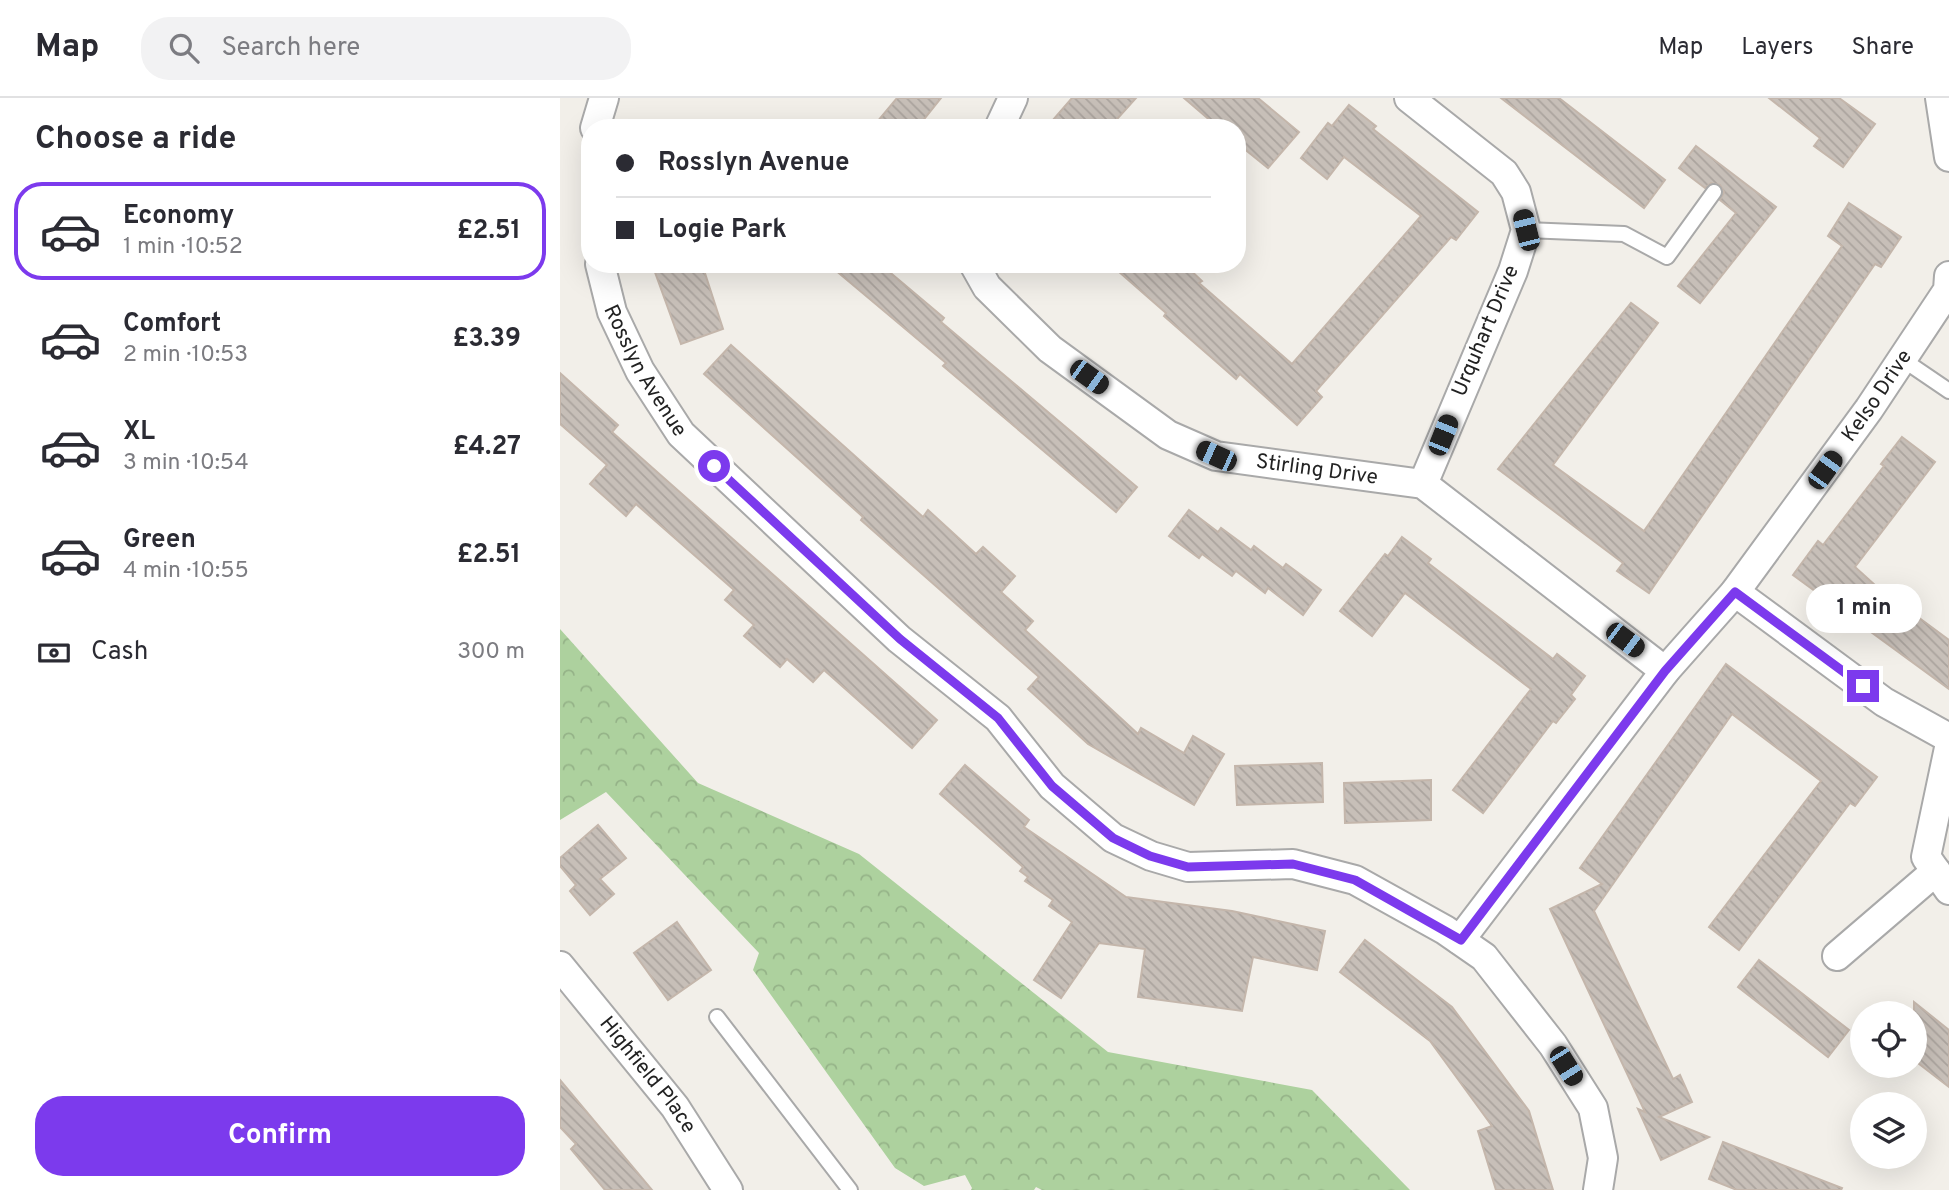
<!DOCTYPE html>
<meta charset="utf-8">
<style>
:root{--surface:#fff;--page:#f2f2f3;--text:#2b2b33;--muted:#7c7c81;--line:#e1e1e2;--accent:#7c3aed}
body{margin:0;font-family:Overpass,sans-serif;background:var(--page);color:var(--text);height:100vh;display:flex;flex-direction:column;font-size:26px;white-space:nowrap}
*{box-sizing:border-box;margin:0}
p{font-size:23px;color:var(--muted)}
.icon{flex:none;width:38px;height:38px;fill:none;stroke:currentColor;stroke-width:2;stroke-linecap:round;stroke-linejoin:round}
.map{position:relative;flex:1;overflow:hidden}
.sheet{display:flex;flex-direction:column;background:var(--surface);width:560px}
.sheet>*{flex:none}
.guide{position:absolute;left:21px;top:21px;width:665px;height:154px;border-radius:28px;box-shadow:0 7px 28px #0002;display:grid;align-content:center;height:154px;padding:0 35px;background:var(--surface)}
.controls{position:absolute;left:1290px;top:903px;display:grid;gap:14px}
.controls a{display:grid;place-items:center;width:77px;height:77px;border-radius:50%;background:var(--surface);box-shadow:0 7px 28px #0002;font-size:35px}
.end{position:absolute;width:32px;height:32px;margin:-16px;border:9px solid #7c3aed;background:#fff;box-shadow:0 0 0 4px #fff}
.from{border-radius:50%}
.bubble{position:absolute;height:49px;border-radius:24px;background:var(--surface);box-shadow:0 7px 28px #0002;font-size:23px;font-weight:700;line-height:49px;text-align:center}
.car{position:absolute;width:21px;height:42px;margin:-21px -10px;border-radius:9px;box-shadow:0 0 5px 2px #0007;background:linear-gradient(#222 24%,#8ab4d8 0 40%,#222 0 76%,#8ab4d8 0 86%,#222 0)}
.guide b{display:flex;align-items:center;gap:24px;height:66px;font-size:26px}
.guide b+b{border-top:2px solid var(--line)}
.guide i{width:18px;height:18px;background:var(--text)}
ul{padding:0;list-style:none}
li{display:flex;align-items:center;gap:21px;height:98px;margin:0 14px 10px;padding:0 21px;border:4px solid transparent;border-radius:28px}
li div{flex:1}
li b{display:block;font-size:26px}
li em{font-style:normal;font-weight:700}
li.current{border-color:var(--accent)}
li>.icon{width:63px;height:63px;stroke-width:1.5}
h2{padding:0 35px;font-size:32px;line-height:84px}
.pay{display:flex;align-items:center;gap:18px;height:77px;padding:0 35px;font-size:26px}
.pay p{margin-inline-start:auto}
.cta{display:flex;gap:14px;margin-top:auto;padding:14px 35px}
.cta a{flex:1;height:80px;border-radius:28px;background:var(--accent);color:#fff;font-size:28px;font-weight:700;line-height:80px;text-align:center}
header{display:flex;align-items:center;gap:42px;box-sizing:border-box;height:98px;padding:0 35px;background:var(--surface);border-bottom:2px solid var(--line)}
header strong{font-size:33px}
nav{display:flex;gap:38px;margin-inline-start:auto;font-size:24px}
.search{width:490px;height:63px;background:var(--page);display:flex;align-items:center;gap:18px;box-sizing:border-box;padding:0 24px;border-radius:28px;color:var(--muted);font-size:26px}
main{display:flex;flex:1;min-height:0}
.map>svg:first-child{display:block}
.forest{fill:url(#forest-crowns)}
.building{fill:url(#building-back-hatch);stroke:#c4b6ab;stroke-width:2}
.lines{fill:none;stroke-linecap:round;stroke-linejoin:round}
.lane-casing{stroke:#a9a9a9;stroke-width:18}
.street-casing{stroke:#a9a9a9;stroke-width:32}
.lane{stroke:#fff;stroke-width:14}
.street{stroke:#fff;stroke-width:28}
.route{stroke:#7c3aed;stroke-width:9}
.labels{text-anchor:middle;dominant-baseline:central;stroke-width:6;stroke-linejoin:round;paint-order:stroke}
.street-label{font-size:21px;fill:#222;stroke:#fff}
</style>
<header>
<strong>Map</strong>
<div class="search"><svg class="icon" aria-label="search" viewBox="0 0 24 24"><circle cx="10" cy="10" r="6"/><path d="M15 15l6 6"/></svg>Search here</div>
<nav><a>Map</a><a>Layers</a><a>Share</a></nav>
</header>
<main>
<section class="sheet">
<h2>Choose a ride</h2>
<ul>
<li class="current"><svg class="icon" aria-label="car" viewBox="0 0 24 24"><path d="M5 17H2v-5l4-1 3-4h7l3 4 3 1v5h-3M9 17h6M6 11h13"/><circle cx="7" cy="17" r="2"/><circle cx="17" cy="17" r="2"/></svg><div><b>Economy</b><p>1 min · 10:52</p></div><em>£2.51</em></li>
<li><svg class="icon" aria-label="car" viewBox="0 0 24 24"><path d="M5 17H2v-5l4-1 3-4h7l3 4 3 1v5h-3M9 17h6M6 11h13"/><circle cx="7" cy="17" r="2"/><circle cx="17" cy="17" r="2"/></svg><div><b>Comfort</b><p>2 min · 10:53</p></div><em>£3.39</em></li>
<li><svg class="icon" aria-label="car" viewBox="0 0 24 24"><path d="M5 17H2v-5l4-1 3-4h7l3 4 3 1v5h-3M9 17h6M6 11h13"/><circle cx="7" cy="17" r="2"/><circle cx="17" cy="17" r="2"/></svg><div><b>XL</b><p>3 min · 10:54</p></div><em>£4.27</em></li>
<li><svg class="icon" aria-label="car" viewBox="0 0 24 24"><path d="M5 17H2v-5l4-1 3-4h7l3 4 3 1v5h-3M9 17h6M6 11h13"/><circle cx="7" cy="17" r="2"/><circle cx="17" cy="17" r="2"/></svg><div><b>Green</b><p>4 min · 10:55</p></div><em>£2.51</em></li>
</ul>
<div class="pay"><svg class="icon" aria-label="cash" viewBox="0 0 24 24"><path d="M3 7h18v10H3z"/><circle cx="12" cy="12" r="2"/></svg>Cash<p>300 m</p></div>
<div class="cta"><a>Confirm</a></div>
</section>
<div class="map">
<svg width="1389" height="1092" viewBox="0 0 1389 1092">
<defs>
<pattern id="forest-crowns" width="20" height="18" patternUnits="userSpaceOnUse" patternTransform="scale(1.75)"><rect width="20" height="18" fill="#add19e"/><path d="M2 6a3 3 0 1 1 6 0M12 15a3 3 0 1 1 6 0" fill="none" stroke="#95b388"/></pattern>
<pattern id="building-back-hatch" width="6" height="6" patternUnits="userSpaceOnUse" patternTransform="scale(1.75)"><rect width="6" height="6" fill="#c7bfb8"/><path d="M-1 5l2 2M0 0l6 6M5-1l2 2" fill="none" stroke="#aba49e"/></pattern>
</defs>
<rect width="100%" height="100%" fill="#f2efe9"/>
<!-- forest -->
<path class="forest" d="M0 531 138 685 299 756 548 954 752 992 850 1092H482L476 1089 474 1092H411L412 1090 405 1077 364 1088 335 1070 193 872 199 855 46 694 0 722Z"/>
<!-- building -->
<g class="building">
<path d="M337 0H381L357 30H312Z"/>
<path d="M512 0H576L549 30H486Z"/>
<path d="M624 0H698L739 34 708 70 677 45V30H659Z"/>
<path d="M941 0H999L1105 82 1084 110Z"/>
<path d="M1209 0H1279L1315 26 1283 69 1254 48 1260 40Z"/>
<path d="M789 7 816 28 813 31 918 114 896 142 891 139 756 293 762 299 737 327 680 276 676 281 604 218 606 215 550 166H624L642 183 639 185 732 266 861 118 784 59 767 81 741 60 768 25 772 28Z"/>
<path d="M1136 48 1216 109 1140 205 1118 188 1176 115 1160 102 1164 94 1160 87 1151 85 1145 90 1119 70Z"/>
<path d="M1289 105 1341 139 1321 169 1315 166 1089 495 1057 473 1063 465 938 371 1071 205 1098 225 993 367 1084 433 1282 148 1268 138Z"/>
<path d="M92 166H142L163 231 121 246Z"/>
<path d="M268 166H320L384 220 381 224 577 389 556 414 383 268 386 265Z"/>
<path d="M171 247 363 419 368 412 416 456 423 449 455 478 441 494 473 523 465 532 578 636 581 630 624 655 633 638 664 656 634 707 528 646 468 591 479 579 301 422 303 419 144 276Z"/>
<path d="M0 275 58 327 52 334 377 622 352 650 264 572 253 584 227 561 220 569 184 538 194 527 165 502 174 492 76 406 66 418 30 386 47 367 0 326Z"/>
<path d="M1342 339 1375 364 1295 469 1316 488 1389 542V591L1233 477 1258 443 1263 447 1324 368 1321 366Z"/>
<path d="M629 412 658 434 661 430 691 452 694 448 723 470 726 466 761 492 743 517 708 490 705 495 676 473 672 478 642 456 639 460 609 438Z"/>
<path d="M842 439 871 461 868 465 993 561 997 556 1025 578 1011 597 1015 601 996 625 993 623 923 715 893 692 971 591 845 495 812 538 780 513 825 456 828 458Z"/>
<path d="M1166 566 1317 679 1295 708 1290 705 1179 852 1149 829 1261 683 1172 616 1034 813 1113 981 1120 977 1132 1004 1099 1019 1149 1039 1101 1062 1078 1011 1085 1014 990 811 1042 786 1020 770Z"/>
<path d="M762 665 763 704 677 707 675 668Z"/>
<path d="M405 667 469 722 464 729 566 799 672 813 765 833 757 872 693 859 682 913 578 899 585 851 539 845 501 900 474 882 512 824 489 808 493 802 465 783 468 779 460 773 463 769 380 696Z"/>
<path d="M871 682V722L785 725 784 685Z"/>
<path d="M38 727 66 760 40 781 54 796 30 817 10 793 16 787 0 768V760Z"/>
<path d="M117 824 151 872 108 902 74 855Z"/>
<path d="M805 842 892 909 969 1013 993 1092H936L918 1033 932 1028 870 943 780 874Z"/>
<path d="M1199 862 1289 932 1268 959 1178 889Z"/>
<path d="M1354 904 1389 932V989L1354 962Z"/>
<path d="M0 982 92 1092H45L11 1051 16 1046 0 1029Z"/>
<path d="M1163 1044 1282 1090 1281 1092H1177L1149 1081Z"/>
</g>
<g class="lines">
<defs>
<g id="lane">
<path d="M966 132 1064 136 1107 159 1154 94"/>
<path d="M1342 261 1389 293"/>
<path d="M157 919 290 1092"/>
</g>
<g id="street">
<path d="M849 0 944 75 956 94 966 132 953 173 863 386"/>
<path d="M1380 0 1389 59"/>
<path d="M35 30 44 0"/>
<path d="M439 30 453 0"/>
<path id="s1" d="M40 166 52 214 80 273 121 336 339 541 438 620 492 688 553 740 591 758 628 769 733 766 795 782 885 832 924 859 993 947 1033 1010 1043 1060 1038 1092"/>
<path id="s2" d="M414 166 427 189 490 251 608 337 656 358 863 386 1105 573"/>
<path d="M1175 494 1324 604 1389 640"/>
<path d="M1389 650 1366 759 1389 792"/>
<path id="s3" d="M900 842 1105 573 1175 494 1309 311 1388 192 1389 178"/>
<path d="M1277 858 1376 773"/>
<path id="s4" d="M0 868 115 1009 168 1092"/>
</g>
</defs>
<!-- lane casing -->
<use href="#lane" class="lane-casing"/>
<!-- street casing -->
<use href="#street" class="street-casing"/>
<!-- lane -->
<use href="#lane" class="lane"/>
<!-- street -->
<use href="#street" class="street"/>
</g>
<g class="lines">
<!-- route -->
<path class="route" d="M154 368 340 541 438 620 492 688 553 740 590 758 628 769 733 766 795 782 901 842 1105 573 1175 494 1303 588"/>
</g>
<g class="labels">
<!-- street labels -->
<g class="street-label">
<text transform="translate(926 233) rotate(-67)">Urquhart Drive</text>
<text stroke="none"><textPath href="#s1" startOffset="117">Rosslyn Avenue</textPath></text>
<text stroke="none"><textPath href="#s3" startOffset="686">Kelso Drive</textPath></text>
<text stroke="none"><textPath href="#s2" startOffset="415">Stirling Drive</textPath></text>
<text stroke="none"><textPath href="#s4" startOffset="140">Highfield Place</textPath></text>
</g>
</g>
</svg>
<div class="controls">
<a><svg class="icon" aria-label="locate" viewBox="0 0 24 24"><circle cx="12" cy="12" r="6"/><path d="M12 2v4M12 18v4M2 12h4M18 12h4"/></svg></a>
<a><svg class="icon" aria-label="layers" viewBox="0 0 24 24"><path d="M12 4l9 5-9 5-9-5zM3 14l9 5 9-5"/></svg></a>
</div>
<i class="end from" style="left:154px;top:368px"></i>
<i class="end" style="left:1303px;top:588px"></i>
<div class="bubble" style="left:1246px;top:486px;width:116px">1 min</div>
<i class="car" style="left:966px;top:132px;rotate:346deg"></i>
<i class="car" style="left:529px;top:279px;rotate:126deg"></i>
<i class="car" style="left:883px;top:337px;rotate:22deg"></i>
<i class="car" style="left:656px;top:358px;rotate:294deg"></i>
<i class="car" style="left:1265px;top:372px;rotate:36deg"></i>
<i class="car" style="left:1065px;top:542px;rotate:127deg"></i>
<i class="car" style="left:1006px;top:968px;rotate:148deg"></i>
<div class="guide">
<b><i class="from"></i>Rosslyn Avenue</b>
<b><i></i>Logie Park</b>
</div>
</div>
</main>
